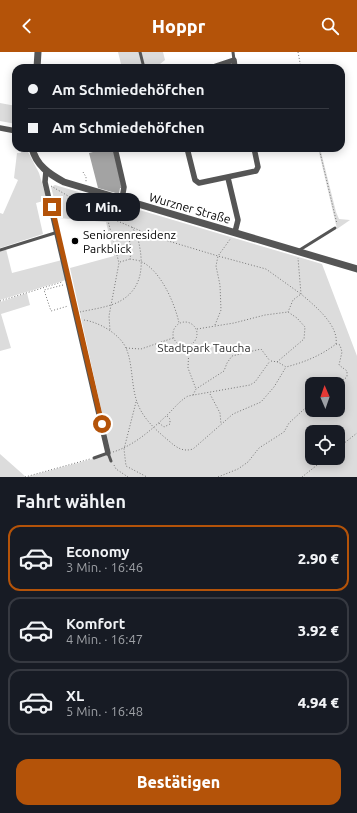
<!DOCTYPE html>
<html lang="de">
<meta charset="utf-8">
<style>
:root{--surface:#171b24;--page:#20242c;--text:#f1f3f6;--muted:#9ea1a6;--line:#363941;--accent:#b45309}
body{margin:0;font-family:Ubuntu,sans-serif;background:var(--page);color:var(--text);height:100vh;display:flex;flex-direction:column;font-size:15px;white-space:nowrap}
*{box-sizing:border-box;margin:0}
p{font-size:13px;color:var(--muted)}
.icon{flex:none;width:22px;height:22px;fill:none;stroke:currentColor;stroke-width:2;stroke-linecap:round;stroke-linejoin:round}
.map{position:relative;height:425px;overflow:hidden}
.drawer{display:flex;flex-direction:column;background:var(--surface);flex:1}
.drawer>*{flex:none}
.guide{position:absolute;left:12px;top:12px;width:333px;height:88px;border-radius:12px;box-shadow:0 2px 10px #0003;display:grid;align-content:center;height:88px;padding:0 16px;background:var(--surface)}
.needle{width:26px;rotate:358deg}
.fabs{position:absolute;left:305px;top:325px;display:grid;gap:8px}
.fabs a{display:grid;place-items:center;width:40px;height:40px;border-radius:8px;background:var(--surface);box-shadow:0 2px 10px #0003;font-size:20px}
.end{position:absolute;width:18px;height:18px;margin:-9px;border:5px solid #b45309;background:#fff;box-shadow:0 0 0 2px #fff}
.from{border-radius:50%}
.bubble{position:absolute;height:28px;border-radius:12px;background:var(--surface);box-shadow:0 2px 10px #0003;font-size:13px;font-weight:800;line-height:28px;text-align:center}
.guide b{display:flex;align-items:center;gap:14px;height:38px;font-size:15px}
.guide b+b{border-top:1px solid var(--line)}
.guide i{width:10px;height:10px;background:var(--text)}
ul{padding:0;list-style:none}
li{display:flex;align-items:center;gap:12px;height:66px;margin:0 8px 6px;padding:0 8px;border:2px solid var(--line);border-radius:12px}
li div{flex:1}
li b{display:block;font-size:15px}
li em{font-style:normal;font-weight:800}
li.on{border-color:var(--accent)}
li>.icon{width:36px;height:36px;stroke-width:1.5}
h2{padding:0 16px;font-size:18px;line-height:48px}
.primary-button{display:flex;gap:8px;margin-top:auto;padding:8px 16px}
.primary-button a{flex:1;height:46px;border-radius:12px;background:var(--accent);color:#fff;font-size:16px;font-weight:800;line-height:46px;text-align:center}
header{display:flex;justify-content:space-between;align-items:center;height:52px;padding:0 16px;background:var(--accent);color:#fff;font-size:18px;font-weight:800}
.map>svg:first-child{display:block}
.green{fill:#dcdcdc;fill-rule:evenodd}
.water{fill:#a3a3a3}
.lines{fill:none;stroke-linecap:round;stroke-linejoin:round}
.path{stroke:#777;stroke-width:1;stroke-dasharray:1 2;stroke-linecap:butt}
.service{stroke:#555;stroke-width:3}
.minor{stroke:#555;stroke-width:5.5}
.tertiary{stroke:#555;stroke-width:7}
.route{stroke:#b45309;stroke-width:5}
.poi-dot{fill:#000;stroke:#fff;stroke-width:1.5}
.labels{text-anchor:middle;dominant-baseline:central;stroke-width:4;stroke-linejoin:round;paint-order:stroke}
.street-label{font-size:12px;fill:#000;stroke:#fff}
.poi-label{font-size:12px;fill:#000;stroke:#fff;text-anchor:start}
.park-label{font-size:12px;fill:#333;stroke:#fff}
</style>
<header><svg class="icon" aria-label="back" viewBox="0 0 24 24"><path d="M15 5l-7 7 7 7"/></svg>Hoppr<svg class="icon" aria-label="search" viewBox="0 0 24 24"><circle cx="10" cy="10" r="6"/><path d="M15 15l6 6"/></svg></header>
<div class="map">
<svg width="357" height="425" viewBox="0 0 357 425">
<rect width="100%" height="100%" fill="#fff"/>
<!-- green -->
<g class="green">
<path d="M118 0H163L165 8 155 16H122Z"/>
<path d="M0 51 16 54V72L0 69Z"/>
<path d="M22 96H26L39 121 47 148 36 151 43 182 0 196V161L3 162 18 128 14 126 17 101H21Z"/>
<path d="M318 96H320L336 160 339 167 350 168 337 177Z"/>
<path d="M55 133 322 212 357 304V425H0V402L26 425 111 402 70 216 114 204 106 170 59 166 51 135ZM312 332H338V358H312ZM312 380H338V406H312Z"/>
<path d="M6 197 12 221 62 208 66 228 0 248V199Z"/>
<path d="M27 241 30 253 1 262 11 296 0 299V250Z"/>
</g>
<!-- water -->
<path class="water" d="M109 96H113L122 136H120L119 142 98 136 89 101Z"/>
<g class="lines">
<!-- path -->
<g class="path">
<path d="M298 0 301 16"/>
<path d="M319 96 337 172"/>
<path d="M83 120 86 125V130"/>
<path d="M51 134 94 159 155 185 218 204 266 217 301 242 293 248 288 260"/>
<path d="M107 165 119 211 109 264 110 279"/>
<path d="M132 175 136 182"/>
<path d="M113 186 120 182 128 184"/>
<path d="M120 210 130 207"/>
<path d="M63 233 44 238 51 259 68 254"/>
<path d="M0 249 62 230"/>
<path d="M80 260C93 257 111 255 122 248 146 233 143 206 137 183L129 184 131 200 130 207C134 208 139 208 142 210 161 219 175 252 179 271"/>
<path d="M84 268C98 270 119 281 126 296 133 312 131 333 137 350 143 367 156 378 169 389 177 396 183 400 193 397L233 362 261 350 274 335 286 315"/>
<circle cx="185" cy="282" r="12"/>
<path d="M215 273 221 258 220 233 216 214 218 204 231 186"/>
<path d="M197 277 234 271 265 263 288 260 297 266 305 275 304 287 277 310"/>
<path d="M336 292 340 293 342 300 339 313 347 319V325L338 332"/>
<path d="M189 294 188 316 196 337"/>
<path d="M126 296 141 297 173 286"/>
<path d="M271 309 278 310 286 315C305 310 320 304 336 292 339 273 314 253 301 242L298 206"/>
<path d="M210 342 220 361 221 372"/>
<path d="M193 343 196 337 224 319 227 311 232 304 261 297 270 309"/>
<path d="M136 350 124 397 126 414 147 425"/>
<path d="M159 371 164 375 170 372V367L167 364"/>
<path d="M338 396 357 381"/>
<path d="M113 400C133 394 150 379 165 365 173 358 178 350 188 344L250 333 255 330 270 309"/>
<path d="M114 413 116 417 128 425"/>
<path d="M25 425 90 407"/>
<path d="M218 425 238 417 248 410 259 396 284 380 289 371 312 350"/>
<path d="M302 425 326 406"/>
</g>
<!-- service -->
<g class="service">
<path d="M140 0 144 16"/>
<path d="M233 0 234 8"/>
<path d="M0 198 58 180"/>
<path d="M298 199 335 176"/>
<path d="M94 406 108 401 111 409"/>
</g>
<!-- minor -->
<g class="minor">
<path d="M210 16 234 8 235 16"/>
<path d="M0 76 16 79"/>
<path d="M115 96 124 135 122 147"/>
<path d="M187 96 195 128 199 131 256 119 258 115 254 96"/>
<path d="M46 119 45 130 108 401"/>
<path d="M228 126 238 168 235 180"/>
</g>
<!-- tertiary -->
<g class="tertiary">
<path d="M37 16 38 0"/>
<path d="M32 96C36 113 49 122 64 130L357 217"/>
</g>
</g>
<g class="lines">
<!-- route -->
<path class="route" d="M52 155 102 372"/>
</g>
<!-- markers -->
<circle class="poi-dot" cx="75" cy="189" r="4"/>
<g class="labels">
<!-- street labels -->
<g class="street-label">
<text transform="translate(190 156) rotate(16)">Wurzner Straße</text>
</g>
<!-- poi labels -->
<g class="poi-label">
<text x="83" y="182">Seniorenresidenz<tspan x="83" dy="14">Parkblick</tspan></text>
</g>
<!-- park labels -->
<g class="park-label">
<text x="204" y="295">Stadtpark Taucha</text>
</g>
</g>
</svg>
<div class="fabs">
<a><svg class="needle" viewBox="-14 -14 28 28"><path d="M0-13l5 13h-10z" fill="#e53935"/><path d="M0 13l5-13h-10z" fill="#9ea1a6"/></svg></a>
<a><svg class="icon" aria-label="locate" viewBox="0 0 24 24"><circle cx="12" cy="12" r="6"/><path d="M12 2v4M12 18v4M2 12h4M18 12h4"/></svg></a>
</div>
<i class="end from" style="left:102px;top:372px"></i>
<i class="end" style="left:52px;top:155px"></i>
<div class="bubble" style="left:66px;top:141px;width:74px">1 Min.</div>
<div class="guide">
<b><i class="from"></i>Am Schmiedehöfchen</b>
<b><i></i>Am Schmiedehöfchen</b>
</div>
</div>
<section class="drawer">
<h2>Fahrt wählen</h2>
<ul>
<li class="on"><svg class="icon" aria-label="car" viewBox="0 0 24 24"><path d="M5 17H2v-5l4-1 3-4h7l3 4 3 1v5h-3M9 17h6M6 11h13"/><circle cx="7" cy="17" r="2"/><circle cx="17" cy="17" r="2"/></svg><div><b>Economy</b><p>3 Min. · 16:46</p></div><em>2.90 €</em></li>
<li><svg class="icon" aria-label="car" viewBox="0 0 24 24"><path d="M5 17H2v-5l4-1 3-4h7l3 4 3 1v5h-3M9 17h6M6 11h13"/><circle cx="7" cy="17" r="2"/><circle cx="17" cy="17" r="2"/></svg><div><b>Komfort</b><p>4 Min. · 16:47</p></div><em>3.92 €</em></li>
<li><svg class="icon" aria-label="car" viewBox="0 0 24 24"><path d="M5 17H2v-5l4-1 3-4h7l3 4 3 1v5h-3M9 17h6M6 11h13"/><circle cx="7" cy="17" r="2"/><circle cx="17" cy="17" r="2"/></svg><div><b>XL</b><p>5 Min. · 16:48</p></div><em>4.94 €</em></li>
</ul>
<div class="primary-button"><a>Bestätigen</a></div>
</section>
